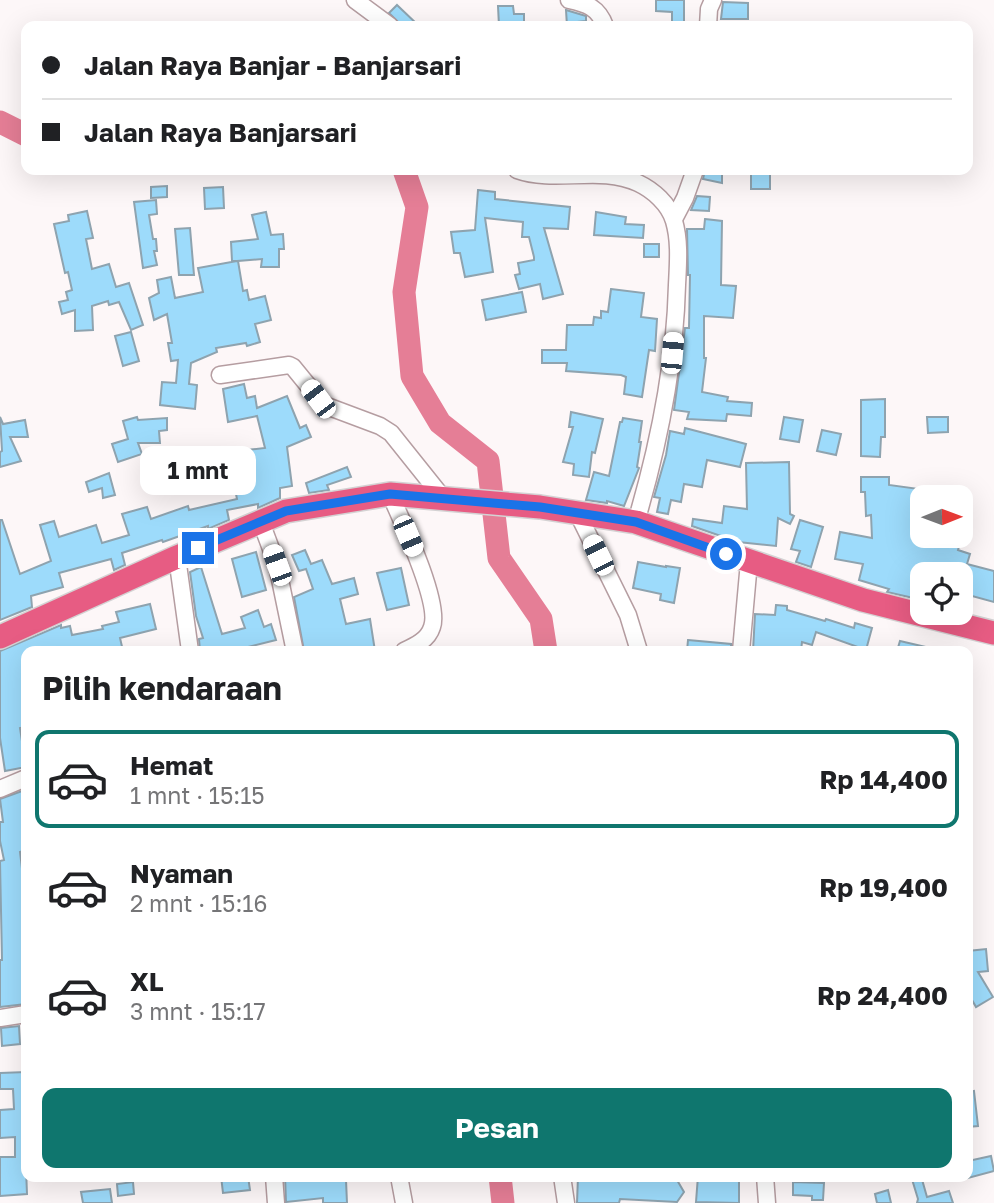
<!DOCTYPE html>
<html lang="id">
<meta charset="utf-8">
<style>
:root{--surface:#fff;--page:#f6f6f6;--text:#202124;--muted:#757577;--line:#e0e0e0;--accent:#0f766e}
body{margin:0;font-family:"Golos Text",sans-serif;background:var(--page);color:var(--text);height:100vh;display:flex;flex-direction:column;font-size:26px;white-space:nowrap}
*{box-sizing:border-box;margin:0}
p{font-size:23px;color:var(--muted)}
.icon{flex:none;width:38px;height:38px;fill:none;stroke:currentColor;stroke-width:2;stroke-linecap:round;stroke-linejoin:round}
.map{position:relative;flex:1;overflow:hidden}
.panel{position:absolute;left:21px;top:646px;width:952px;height:536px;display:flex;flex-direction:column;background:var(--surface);border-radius:14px;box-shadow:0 7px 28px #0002}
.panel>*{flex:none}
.guide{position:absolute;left:21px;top:21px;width:952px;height:154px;border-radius:14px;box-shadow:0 7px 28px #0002;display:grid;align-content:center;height:154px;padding:0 21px;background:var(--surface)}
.needle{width:46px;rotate:89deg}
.fabs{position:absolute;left:910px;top:485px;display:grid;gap:14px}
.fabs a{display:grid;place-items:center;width:63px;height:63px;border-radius:14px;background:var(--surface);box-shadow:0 7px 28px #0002;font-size:35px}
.end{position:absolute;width:32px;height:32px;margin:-16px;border:9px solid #1a73e8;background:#fff;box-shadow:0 0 0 4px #fff}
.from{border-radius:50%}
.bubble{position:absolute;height:49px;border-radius:14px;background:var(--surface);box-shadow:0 7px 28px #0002;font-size:23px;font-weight:700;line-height:49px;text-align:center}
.car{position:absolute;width:21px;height:42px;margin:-21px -10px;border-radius:9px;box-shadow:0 0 5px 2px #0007;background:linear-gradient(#fff 24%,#345 0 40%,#fff 0 76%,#345 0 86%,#fff 0)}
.guide b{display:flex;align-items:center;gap:24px;height:66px;font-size:26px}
.guide b+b{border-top:2px solid var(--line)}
.guide i{width:18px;height:18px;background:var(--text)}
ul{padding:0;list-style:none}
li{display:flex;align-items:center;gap:21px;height:98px;margin:0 14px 10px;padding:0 7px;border:4px solid transparent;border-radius:14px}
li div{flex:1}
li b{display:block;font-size:26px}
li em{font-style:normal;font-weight:700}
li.on{border-color:var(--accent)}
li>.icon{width:63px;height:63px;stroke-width:1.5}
h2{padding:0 21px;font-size:32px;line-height:84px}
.cta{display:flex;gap:14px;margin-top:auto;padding:14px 21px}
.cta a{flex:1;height:80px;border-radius:14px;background:var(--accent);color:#fff;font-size:28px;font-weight:700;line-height:80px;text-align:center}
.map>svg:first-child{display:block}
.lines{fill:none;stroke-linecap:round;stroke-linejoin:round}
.river{stroke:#e57e96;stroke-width:23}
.building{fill:#9ddbfb;stroke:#8ea3af;stroke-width:2}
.minor-casing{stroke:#b59da1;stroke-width:19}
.highway-casing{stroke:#d4d2d3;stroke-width:26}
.minor{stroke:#fff;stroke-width:16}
.highway{stroke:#e75c83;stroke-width:23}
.route{stroke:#1a73e8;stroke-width:9}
</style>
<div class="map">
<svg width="994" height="1203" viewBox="0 0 994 1203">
<rect width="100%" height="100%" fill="#fdf7f8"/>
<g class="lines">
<!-- river -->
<g class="river">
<path d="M0 122 26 135"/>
<path d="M404 170 417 207 404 292 412 376 440 423 488 461 499 558 541 619 546 651"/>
<path d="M500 1176 503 1203"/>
</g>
</g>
<!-- building -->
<g class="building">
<path d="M656 0H684V26H672V12L656 11Z"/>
<path d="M723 2 748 3V19H721Z"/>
<path d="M397 5 419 26H402L389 13Z"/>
<path d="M498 6H513L514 14H524V26H499Z"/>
<path d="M566 10 586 16V21L578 22V26H567Z"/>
<path d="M705 170H722V183L703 179Z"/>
<rect x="751" y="170" width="19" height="19"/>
<path d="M167 186V197L151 198V187Z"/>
<path d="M223 187 224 208 205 209 204 188Z"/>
<path d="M478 190 495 192V199L570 207 568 229 544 228 563 294 543 299 540 284 519 289 515 275 520 274 518 263 534 260V257L529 237H522L523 222 485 218 493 272 465 277 460 253H454L451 232 475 230Z"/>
<path d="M697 196 710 197 709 211 691 210Z"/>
<path d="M156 200 157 214 149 215 153 239H156L157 251H154L157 265 143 268 134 202Z"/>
<path d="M87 211 93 238 86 239 92 269 109 264 116 287 129 283 143 325 131 330 119 302 109 305 108 301 92 306 93 330 75 331V310L62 314 59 302 68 300 66 292 72 290 68 272 65 273 54 224 69 221 68 215Z"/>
<path d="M266 212 271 235 283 234 284 249H279V267H261L262 259 238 261 243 291 247 290 249 300 265 296 271 320 255 324 260 342 247 346 246 343 216 348 217 352 191 363 189 384 197 385 195 409 160 405 162 382 176 383 178 360 171 361 168 343H172L167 314 154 320 149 298 159 293 157 280 171 277 175 298 203 292 198 268 237 261H232L231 242 258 239 252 215Z"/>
<path d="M596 212 626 217 625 224 644 225 643 238 594 235Z"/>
<path d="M705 219 722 221 721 285 736 286 733 318 704 316V358H706L702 392 728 397 727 401 752 403 751 416 727 414 726 421 687 419 689 412 674 410 685 328H689L690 275H688L687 229H704Z"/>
<path d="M190 228 194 275H179L175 229Z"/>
<rect x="644" y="244" width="15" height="13"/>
<path d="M611 289 644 293 641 317 657 319 655 351 649 350 642 397 624 394 626 377 621 375 566 371 567 363H542V350H566L567 325H593L594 317 601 318V311L608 312Z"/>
<path d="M522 292 526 312 486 320 482 300Z"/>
<path d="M131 332 139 361 123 366 115 336Z"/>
<path d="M244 384 247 398 255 396 257 408 287 396 300 428 306 425 311 437 287 447 292 486 280 488V498L258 508V504L227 510 229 520 208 529V526L163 542 162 540 122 553 125 565 114 570 111 559 59 573 63 587 31 596 32 607 0 620V520H2L20 574 51 561 40 525 54 521 59 537 96 525 102 543 129 535 122 514 147 507 151 519 188 506 189 510 237 499 236 494 246 491 243 478 249 476 246 450 265 448 257 416 228 422 223 389Z"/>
<path d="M885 399V437H881L880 457 861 456V400Z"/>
<path d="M571 412 603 419 595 453 592 452 589 477 573 475 574 464 563 462 573 427H569Z"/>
<path d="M0 417 3 424 25 420 28 437H10L21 461 0 467V452L2 451Z"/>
<path d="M137 417 138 420 167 418V430L159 431 160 443H138L142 454 118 462 112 444 128 439 123 421Z"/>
<path d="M784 417 803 420 799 442 780 439Z"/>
<path d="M927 417H948V432L928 433Z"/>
<path d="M623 418 642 421 639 442H641L637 467 639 468 624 506 607 501V503L586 500 594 472 609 476 620 422H622Z"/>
<path d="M685 428 746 444 740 467 707 460 702 487 684 484 681 502 671 500 668 514 657 512 660 498 654 497 666 455 670 431 684 434Z"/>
<path d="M822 430 841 434 836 455 817 451Z"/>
<path d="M789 462 790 514 794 516 790 524 778 518 776 546 738 542 692 526 693 519 722 523 724 506 747 509 746 463Z"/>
<path d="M347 467 351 477 327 485 329 490 309 493 306 483Z"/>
<path d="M109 473 115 495 103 498 102 488 89 492 86 482Z"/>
<path d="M861 477H889V485L941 492V497H922V536H962L958 550 970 554 967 564 994 571V602L961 593V574H922V600L887 592 889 589 859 580 863 564 835 559 840 532 872 538 871 515 866 516 865 492H861Z"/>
<path d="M800 520 823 527 811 567 796 562 800 551 791 549Z"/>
<path d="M305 550 311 564 322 560 332 584 354 578 358 594 340 599 346 624 370 619 375 651H304L294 597 313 589 306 569 299 571 292 555Z"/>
<path d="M256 552 266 590 242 597 232 559Z"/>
<path d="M638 562 666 567V566L680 568 674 603 660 600 661 594 633 588Z"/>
<path d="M201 567 222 634 245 628 241 617 258 610 264 627 271 624 276 640 232 651H200L199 639 203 638 196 616 190 572Z"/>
<path d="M401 568 409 605 387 610 377 573Z"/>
<path d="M150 604 156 629 120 638 123 651H26V727L20 728 26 767 5 771 0 738V651L61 625V628L70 626 72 635 103 629 102 626 119 622 116 612Z"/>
<path d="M776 605 787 606V610L825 621 826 619 854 628 855 623 872 628 866 650 816 632 812 645 802 642 801 651H753L755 614 775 615Z"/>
<path d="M688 640 731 644V651H687Z"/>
<path d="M900 641 926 647V651H897Z"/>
<path d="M22 791H26V850L20 852 24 885 26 884V930L23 931 26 951V1004L0 1007V960H2L0 861 4 860 0 841V822H3L0 799Z"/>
<path d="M986 949 988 971 978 972 993 997 976 1007 968 993V951Z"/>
<path d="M19 1026 20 1044 2 1046 1 1028Z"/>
<path d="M26 1072V1088H23L27 1194 0 1196V1157H15V1137L0 1138V1110L14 1109 13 1089H0V1073Z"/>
<path d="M974 1091 978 1126 968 1127V1092Z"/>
<path d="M991 1156 994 1171 968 1178V1161Z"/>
<path d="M221 1176H248L250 1190 223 1193Z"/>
<path d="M285 1176H291V1178L337 1176 338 1180H346L347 1203H323V1198L286 1202Z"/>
<path d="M578 1176 677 1180 684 1192 677 1202 620 1199 619 1203H577Z"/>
<path d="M698 1176H739V1203L696 1202Z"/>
<path d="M911 1176H921L927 1197 949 1191 953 1203H917L918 1199Z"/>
<path d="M133 1182 134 1194 118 1196 117 1184Z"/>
<path d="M793 1182 824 1183 823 1200H812V1196L793 1195Z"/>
<path d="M110 1189 112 1203H83L81 1192Z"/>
<path d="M888 1190 891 1203H877L875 1194Z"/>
</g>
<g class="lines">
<defs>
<g id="minor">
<path d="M355 0 390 26"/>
<path d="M569 0C587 4 598 7 605 26"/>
<path d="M708 26 709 9 713 0"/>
<path d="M517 170C556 184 600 165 638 183 653 190 669 204 674 221 680 241 678 264 677 285 675 366 659 444 636 522"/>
<path d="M674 219 685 198 695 170"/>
<path d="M220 375 289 365 293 367 324 405 380 426 391 433 443 498"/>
<path d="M390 494C401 519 441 603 432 627 428 640 415 646 404 651"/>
<path d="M578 514 628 615 639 651"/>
<path d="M261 522 277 565 294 647"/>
<path d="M177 557 190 651"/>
<path d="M741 651 749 562"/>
<path d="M0 789 26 778"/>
<path d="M0 1018 26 1014"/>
<path d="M274 1176 276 1203"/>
<path d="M399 1176 404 1203"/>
<path d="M562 1176 566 1203"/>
<path d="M765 1176 767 1203"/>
</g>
<path id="highway" d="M0 637 177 557 286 511 390 494 540 507 636 522 863 600 994 633"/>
</defs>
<!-- minor casing -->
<use href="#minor" class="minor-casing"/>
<!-- highway casing -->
<use href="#highway" class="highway-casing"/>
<!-- minor -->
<use href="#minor" class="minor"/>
<!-- highway -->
<use href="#highway" class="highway"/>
</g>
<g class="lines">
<!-- route -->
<path class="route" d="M198 548 286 511 390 494 540 507 636 522 726 554"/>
</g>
</svg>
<div class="fabs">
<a><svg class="needle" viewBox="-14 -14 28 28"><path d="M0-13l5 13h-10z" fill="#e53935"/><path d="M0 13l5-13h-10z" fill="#757577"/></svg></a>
<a><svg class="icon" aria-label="locate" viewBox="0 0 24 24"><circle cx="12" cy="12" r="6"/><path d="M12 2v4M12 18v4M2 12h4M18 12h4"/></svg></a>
</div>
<i class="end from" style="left:726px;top:554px"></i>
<i class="end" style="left:198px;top:548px"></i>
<div class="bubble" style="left:140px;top:446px;width:116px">1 mnt</div>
<i class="car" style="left:672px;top:353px;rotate:5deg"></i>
<i class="car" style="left:318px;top:399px;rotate:323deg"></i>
<i class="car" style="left:408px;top:536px;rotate:157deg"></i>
<i class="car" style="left:598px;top:555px;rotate:334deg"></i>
<i class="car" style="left:277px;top:565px;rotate:340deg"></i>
<div class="guide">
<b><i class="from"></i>Jalan Raya Banjar - Banjarsari</b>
<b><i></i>Jalan Raya Banjarsari</b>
</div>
<section class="panel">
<h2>Pilih kendaraan</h2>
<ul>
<li class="on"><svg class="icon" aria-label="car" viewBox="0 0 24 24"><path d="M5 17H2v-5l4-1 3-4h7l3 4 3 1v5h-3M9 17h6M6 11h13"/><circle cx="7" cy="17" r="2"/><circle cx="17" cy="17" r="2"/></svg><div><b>Hemat</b><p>1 mnt · 15:15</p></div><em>Rp 14,400</em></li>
<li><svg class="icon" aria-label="car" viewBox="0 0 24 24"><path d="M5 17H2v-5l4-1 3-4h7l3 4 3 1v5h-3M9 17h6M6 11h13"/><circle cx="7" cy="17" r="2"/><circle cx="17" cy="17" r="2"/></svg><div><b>Nyaman</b><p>2 mnt · 15:16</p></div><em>Rp 19,400</em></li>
<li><svg class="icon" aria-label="car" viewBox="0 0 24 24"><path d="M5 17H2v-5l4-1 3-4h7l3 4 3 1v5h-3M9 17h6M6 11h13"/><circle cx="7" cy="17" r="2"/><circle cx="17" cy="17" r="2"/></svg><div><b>XL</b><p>3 mnt · 15:17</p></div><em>Rp 24,400</em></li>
</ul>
<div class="cta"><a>Pesan</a></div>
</section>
</div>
